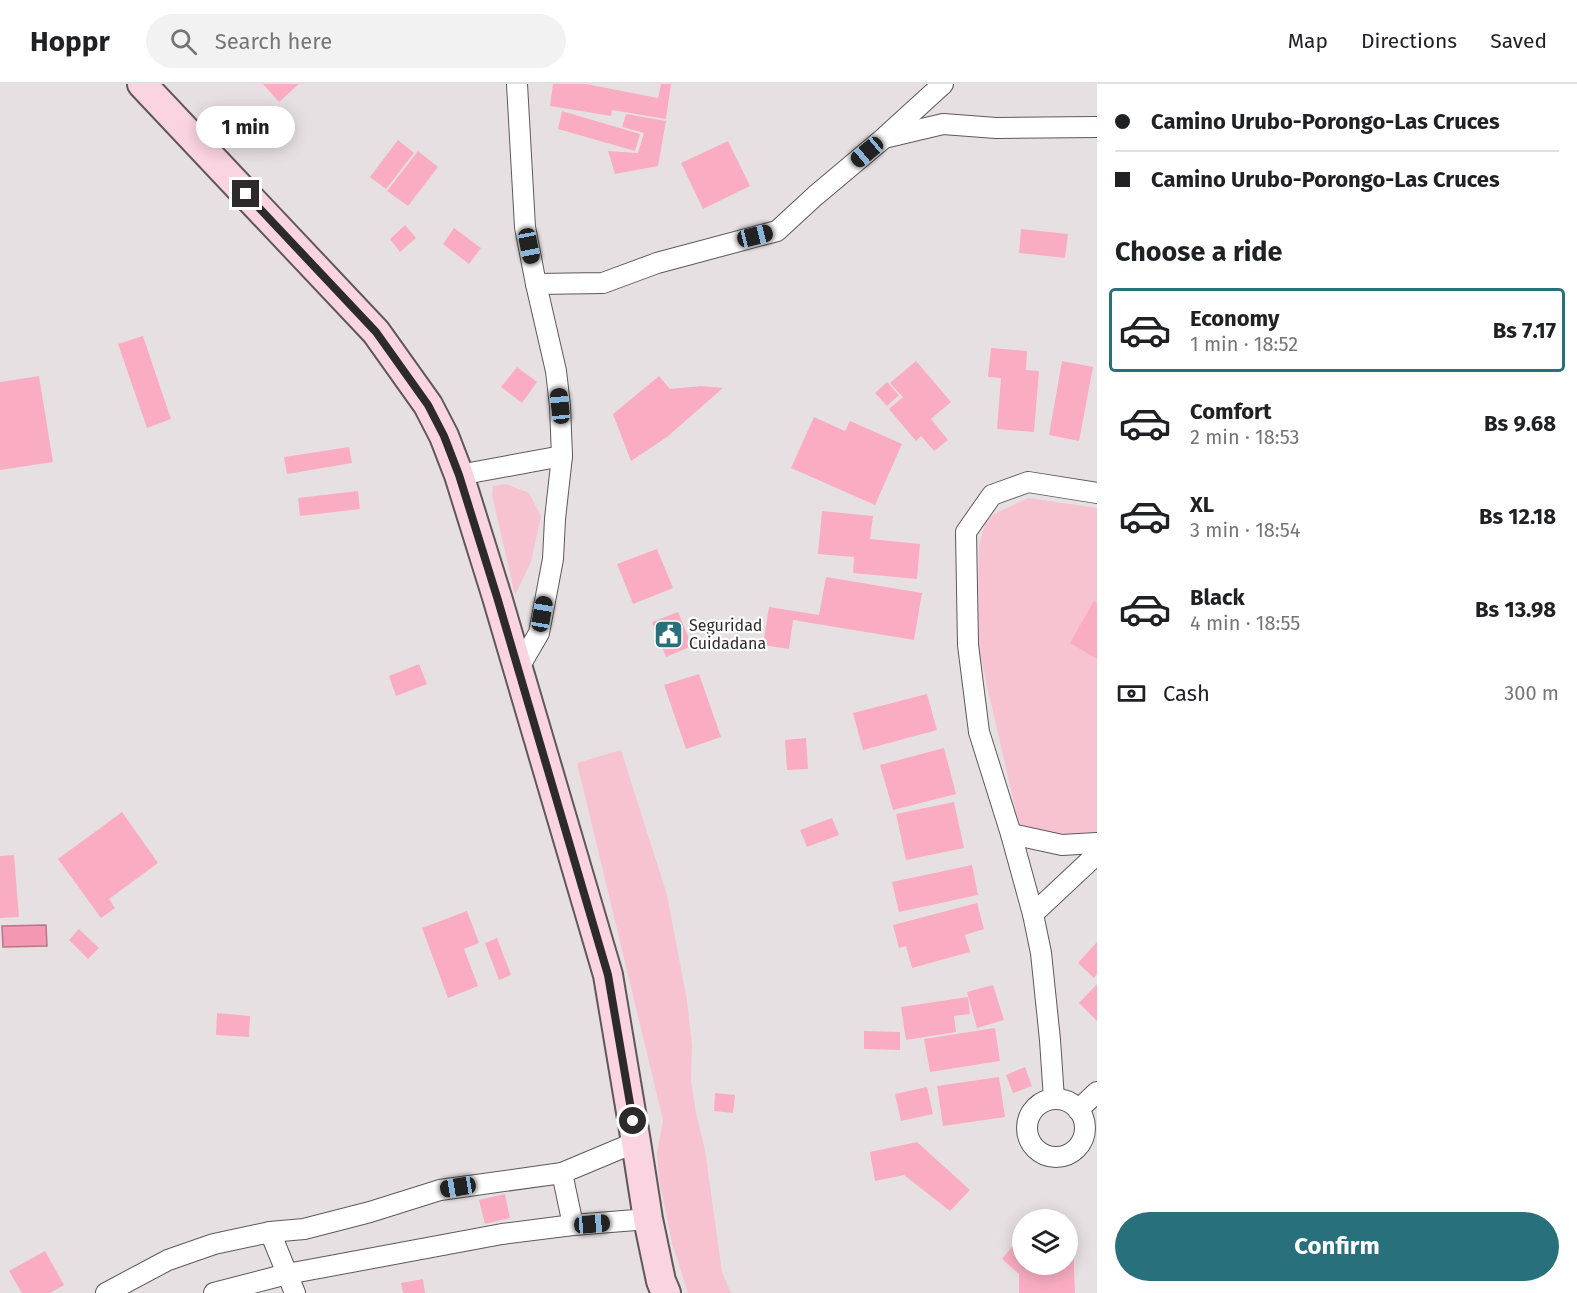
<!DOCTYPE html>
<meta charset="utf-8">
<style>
:root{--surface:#fff;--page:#f2f2f2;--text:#202124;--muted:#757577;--line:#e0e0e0;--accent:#29707d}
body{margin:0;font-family:"Fira Sans",sans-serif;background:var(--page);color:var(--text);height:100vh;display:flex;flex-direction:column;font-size:22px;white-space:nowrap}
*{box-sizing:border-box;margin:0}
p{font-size:20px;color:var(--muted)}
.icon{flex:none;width:33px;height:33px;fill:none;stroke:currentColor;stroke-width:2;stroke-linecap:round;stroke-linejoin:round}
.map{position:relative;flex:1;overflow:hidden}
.details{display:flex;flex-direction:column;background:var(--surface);width:480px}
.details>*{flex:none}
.hud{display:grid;align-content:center;height:132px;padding:0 18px;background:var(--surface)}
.fabs{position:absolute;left:1012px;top:1125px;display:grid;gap:12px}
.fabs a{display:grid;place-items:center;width:66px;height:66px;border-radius:50%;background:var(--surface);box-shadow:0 3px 15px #0003;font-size:30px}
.end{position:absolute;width:27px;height:27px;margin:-14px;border:8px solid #2d2a2b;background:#fff;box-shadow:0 0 0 3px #fff}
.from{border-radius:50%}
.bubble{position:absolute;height:42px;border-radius:21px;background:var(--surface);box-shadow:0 3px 15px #0003;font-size:20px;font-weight:700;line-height:42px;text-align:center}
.car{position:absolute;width:18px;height:36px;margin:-18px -9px;border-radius:8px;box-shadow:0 0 4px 2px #0007;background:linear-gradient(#222 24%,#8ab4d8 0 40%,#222 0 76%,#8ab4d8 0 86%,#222 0)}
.hud b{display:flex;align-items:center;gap:21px;height:57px;font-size:22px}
.hud b+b{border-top:2px solid var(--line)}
.hud i{width:15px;height:15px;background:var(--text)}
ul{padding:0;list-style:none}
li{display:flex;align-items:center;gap:18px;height:84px;margin:0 12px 9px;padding:0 6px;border:3px solid transparent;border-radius:6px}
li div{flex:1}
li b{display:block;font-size:22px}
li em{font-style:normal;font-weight:700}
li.active{border-color:var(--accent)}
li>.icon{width:54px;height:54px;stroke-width:1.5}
h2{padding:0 18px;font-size:27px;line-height:72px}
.pay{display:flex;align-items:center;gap:15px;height:66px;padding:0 18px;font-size:22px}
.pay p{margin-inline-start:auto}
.button{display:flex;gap:12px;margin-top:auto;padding:12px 18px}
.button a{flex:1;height:69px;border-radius:36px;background:var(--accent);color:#fff;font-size:24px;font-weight:700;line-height:69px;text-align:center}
header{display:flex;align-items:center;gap:36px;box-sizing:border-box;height:84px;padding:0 30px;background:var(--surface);border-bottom:2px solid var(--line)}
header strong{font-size:28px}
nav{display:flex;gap:33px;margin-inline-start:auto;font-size:21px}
.search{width:420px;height:54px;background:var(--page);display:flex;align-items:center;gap:15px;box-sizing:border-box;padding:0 21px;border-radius:33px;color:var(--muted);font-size:22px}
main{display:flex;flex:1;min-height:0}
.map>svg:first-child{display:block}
.green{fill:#f7c3d0}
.water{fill:#f497b2;stroke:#b8768a;stroke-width:1.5}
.building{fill:#faadc2}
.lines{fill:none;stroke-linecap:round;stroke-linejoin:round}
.minor-casing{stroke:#5e585a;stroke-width:22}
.secondary-casing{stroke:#5e585a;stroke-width:32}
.minor{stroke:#fff;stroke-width:20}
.secondary{stroke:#fad4e0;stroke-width:28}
.route{stroke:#2d2a2b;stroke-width:8}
.labels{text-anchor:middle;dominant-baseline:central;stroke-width:4.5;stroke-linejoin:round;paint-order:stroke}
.poi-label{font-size:16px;fill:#2d2a2b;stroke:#fff;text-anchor:start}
</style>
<header>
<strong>Hoppr</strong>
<div class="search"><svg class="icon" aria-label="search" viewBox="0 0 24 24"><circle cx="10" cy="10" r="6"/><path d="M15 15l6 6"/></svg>Search here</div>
<nav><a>Map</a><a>Directions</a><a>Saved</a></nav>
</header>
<main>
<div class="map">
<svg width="1097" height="1209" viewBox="0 0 1097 1209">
<rect width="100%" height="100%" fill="#e7e0e2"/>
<!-- green -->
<g class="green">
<path d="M506 400 529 409 541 432 531 478 515 511 492 411 493 402Z"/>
<path d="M1028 414 1097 424V749L1077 753 1031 749 1019 741 978 562 979 461 985 440 994 430Z"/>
<path d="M621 666 667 811 687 916 692 962 691 997 696 1029 705 1066 722 1188 731 1209H688L672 1159 659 1095 657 1069 663 1036 577 679Z"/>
</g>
<!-- water -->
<path class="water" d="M46 841 47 862 3 863 2 842Z"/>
<!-- building -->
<g class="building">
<path d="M263 0H299L279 18Z"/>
<path d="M553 0H586L658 14 661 0H671L666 35 612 26 611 32 550 22Z"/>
<path d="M562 27 640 50 635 67 558 45Z"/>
<path d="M626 30 666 37 658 82 615 90 608 67 638 69 644 49 622 43Z"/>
<path d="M398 56 414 69 386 105 370 93Z"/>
<path d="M728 57 750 102 703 125 681 79Z"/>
<path d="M418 67 438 83 408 122 387 107Z"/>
<path d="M405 141 416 154 400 168 390 155Z"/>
<path d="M454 144 481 164 469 180 443 160Z"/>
<path d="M1021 145 1068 150 1065 174 1019 169Z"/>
<path d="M143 252 171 335 147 344 118 260Z"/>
<path d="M991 264 1027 267 1026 286 1039 287 1034 348 997 345 1001 294 988 293Z"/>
<path d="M916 277 951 318 931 335 948 356 934 367 921 352 916 357 889 325 903 313 890 299Z"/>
<path d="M1062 277 1093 283 1079 357 1049 351Z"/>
<path d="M517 283 537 298 522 319 501 303Z"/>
<path d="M39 292 53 378 0 386V298Z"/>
<path d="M659 292 670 305 701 302 723 304 667 353 631 377 613 330Z"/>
<path d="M887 298 899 311 887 322 875 309Z"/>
<path d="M814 333 845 347 850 337 902 360 875 421 791 384Z"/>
<path d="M349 363 352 379 287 390 284 373Z"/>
<path d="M358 407 360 425 300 432 298 414Z"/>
<path d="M822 427 873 432 870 455 920 460 917 495 853 489 854 473 818 470Z"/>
<path d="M657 465 673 504 633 520 617 480Z"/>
<path d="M826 493 922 509 914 556 793 536 789 565 763 561 769 523 819 531Z"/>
<path d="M1094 517 1097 519V575L1070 559Z"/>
<path d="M678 528 692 562 666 573 652 538Z"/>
<path d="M419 580 427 600 396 612 389 592Z"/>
<path d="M699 590 721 653 686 665 664 601Z"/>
<path d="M927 610 937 646 863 666 853 629Z"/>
<path d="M806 654 808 685 787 686 785 656Z"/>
<path d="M944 664 956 710 893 726 880 681Z"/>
<path d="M954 718 964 764 906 776 896 730Z"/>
<path d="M122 728 158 779 109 815 115 824 101 834 58 775Z"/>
<path d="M832 734 839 751 807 763 800 746Z"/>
<path d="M14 771 19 833 0 834V772Z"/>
<path d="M972 781 978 811 899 828 892 798Z"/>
<path d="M977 819 984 845 965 851 970 868 912 884 906 862 899 864 893 841Z"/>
<path d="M467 827 479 859 464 865 478 902 448 914 422 844Z"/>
<path d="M79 845 99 864 88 875 69 856Z"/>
<path d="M497 854 511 891 499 896 485 859Z"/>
<path d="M1097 858V890L1094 894 1078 879Z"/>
<path d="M1097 900V937L1079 919Z"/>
<path d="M993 901 1004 936 977 944 967 908Z"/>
<path d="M968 913 970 930 954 932 956 948 906 956 901 923Z"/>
<path d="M217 929 250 932 249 953 216 951Z"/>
<path d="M995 944 1000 977 930 988 924 955Z"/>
<path d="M864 947 900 948V966L864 965Z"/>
<path d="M1025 983 1032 1002 1013 1009 1006 991Z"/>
<path d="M999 993 1005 1033 943 1042 937 1002Z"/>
<path d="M927 1003 933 1030 901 1037 895 1010Z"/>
<path d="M715 1009 735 1011 733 1029 714 1027Z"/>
<path d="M917 1058 970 1106 950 1127 904 1091 875 1097 870 1068Z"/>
<path d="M505 1110 510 1134 485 1140 479 1116Z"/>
<path d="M1023 1149V1180H1068V1158L1073 1157 1075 1209H1019V1190L1002 1175Z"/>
<path d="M45 1167 64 1201 50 1209H22L9 1187Z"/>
<path d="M423 1195 425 1209H403L401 1199Z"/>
</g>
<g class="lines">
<defs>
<g id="minor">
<path d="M517 0 525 143 536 200 556 287 560 322 562 372 555 435 553 475 539 549 518 585"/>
<path d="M886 52 943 0"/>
<path d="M536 200 603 199 657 179 777 147 815 112 884 54 943 40 996 44 1097 43"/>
<path d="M459 391 562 372"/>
<path d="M1011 750 1062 761 1097 759"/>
<path d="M1033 830 1097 770"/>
<path d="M1054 1015 1050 956 1041 869 1033 830 1011 750 979 648 968 561 966 448 992 411 1028 398 1097 409"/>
<circle cx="1056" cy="1044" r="29"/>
<path d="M1078 1026 1097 1008"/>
<path d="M562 1089 573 1141"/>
<path d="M270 1148 295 1209"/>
<path d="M106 1209 168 1176 214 1160 270 1148 304 1145 370 1128 440 1106 562 1089 636 1058"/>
<path d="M214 1209 287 1190 502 1150 573 1141 648 1135"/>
</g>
<path id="secondary" d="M142 0 376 248 428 321 444 352 459 391 497 513 608 891 636 1058 648 1135 661 1197 666 1209"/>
</defs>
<!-- minor casing -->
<use href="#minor" class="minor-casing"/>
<!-- secondary casing -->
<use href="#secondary" class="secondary-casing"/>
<!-- minor -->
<use href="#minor" class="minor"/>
<!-- secondary -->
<use href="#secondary" class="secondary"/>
</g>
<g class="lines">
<!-- route -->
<path class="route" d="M246 110 376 248 428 321 444 352 459 391 497 513 608 891 633 1037"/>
</g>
<!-- icons -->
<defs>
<symbol id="civic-square" viewBox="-11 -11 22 22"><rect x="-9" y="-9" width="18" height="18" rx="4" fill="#29707d" stroke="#fff"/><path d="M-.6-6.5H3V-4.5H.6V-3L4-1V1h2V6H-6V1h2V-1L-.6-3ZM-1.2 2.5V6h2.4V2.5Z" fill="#fff"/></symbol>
</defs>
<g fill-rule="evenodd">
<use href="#civic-square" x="652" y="534" width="33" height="33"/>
</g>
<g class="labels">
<!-- poi labels -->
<g class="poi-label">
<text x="689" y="541">Seguridad<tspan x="689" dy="18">Cuidadana</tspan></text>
</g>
</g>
</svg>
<div class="fabs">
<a><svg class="icon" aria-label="layers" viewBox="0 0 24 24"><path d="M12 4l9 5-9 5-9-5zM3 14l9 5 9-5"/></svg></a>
</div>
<i class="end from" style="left:633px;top:1037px"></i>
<i class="end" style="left:246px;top:110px"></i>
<div class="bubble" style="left:196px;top:22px;width:99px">1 min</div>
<i class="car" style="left:867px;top:68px;rotate:230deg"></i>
<i class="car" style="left:755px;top:152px;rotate:76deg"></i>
<i class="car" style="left:529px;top:162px;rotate:169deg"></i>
<i class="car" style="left:560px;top:322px;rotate:354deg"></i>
<i class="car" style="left:542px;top:530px;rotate:10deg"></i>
<i class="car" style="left:458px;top:1103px;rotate:261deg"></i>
<i class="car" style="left:592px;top:1140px;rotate:85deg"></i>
</div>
<section class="details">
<div class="hud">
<b><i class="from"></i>Camino Urubo-Porongo-Las Cruces</b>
<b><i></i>Camino Urubo-Porongo-Las Cruces</b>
</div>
<h2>Choose a ride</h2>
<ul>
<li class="active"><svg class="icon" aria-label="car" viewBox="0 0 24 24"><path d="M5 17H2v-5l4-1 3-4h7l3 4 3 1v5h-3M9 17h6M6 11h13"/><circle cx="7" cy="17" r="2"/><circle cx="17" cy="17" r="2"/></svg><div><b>Economy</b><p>1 min · 18:52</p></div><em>Bs 7.17</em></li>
<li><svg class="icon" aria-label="car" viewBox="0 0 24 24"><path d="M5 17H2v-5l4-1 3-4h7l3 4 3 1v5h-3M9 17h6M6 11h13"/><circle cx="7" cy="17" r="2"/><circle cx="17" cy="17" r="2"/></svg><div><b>Comfort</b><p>2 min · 18:53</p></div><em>Bs 9.68</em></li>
<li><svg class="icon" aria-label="car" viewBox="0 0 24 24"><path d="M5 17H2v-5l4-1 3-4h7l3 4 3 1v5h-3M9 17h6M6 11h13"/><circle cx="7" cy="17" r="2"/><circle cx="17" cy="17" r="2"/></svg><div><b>XL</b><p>3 min · 18:54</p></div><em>Bs 12.18</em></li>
<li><svg class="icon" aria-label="car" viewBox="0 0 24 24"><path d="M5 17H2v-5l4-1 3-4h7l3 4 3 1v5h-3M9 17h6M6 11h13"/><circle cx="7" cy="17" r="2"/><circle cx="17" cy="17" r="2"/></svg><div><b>Black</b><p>4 min · 18:55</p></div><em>Bs 13.98</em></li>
</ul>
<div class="pay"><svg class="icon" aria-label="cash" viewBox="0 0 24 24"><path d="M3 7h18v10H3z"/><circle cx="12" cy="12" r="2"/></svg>Cash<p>300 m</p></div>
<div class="button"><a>Confirm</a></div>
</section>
</main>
